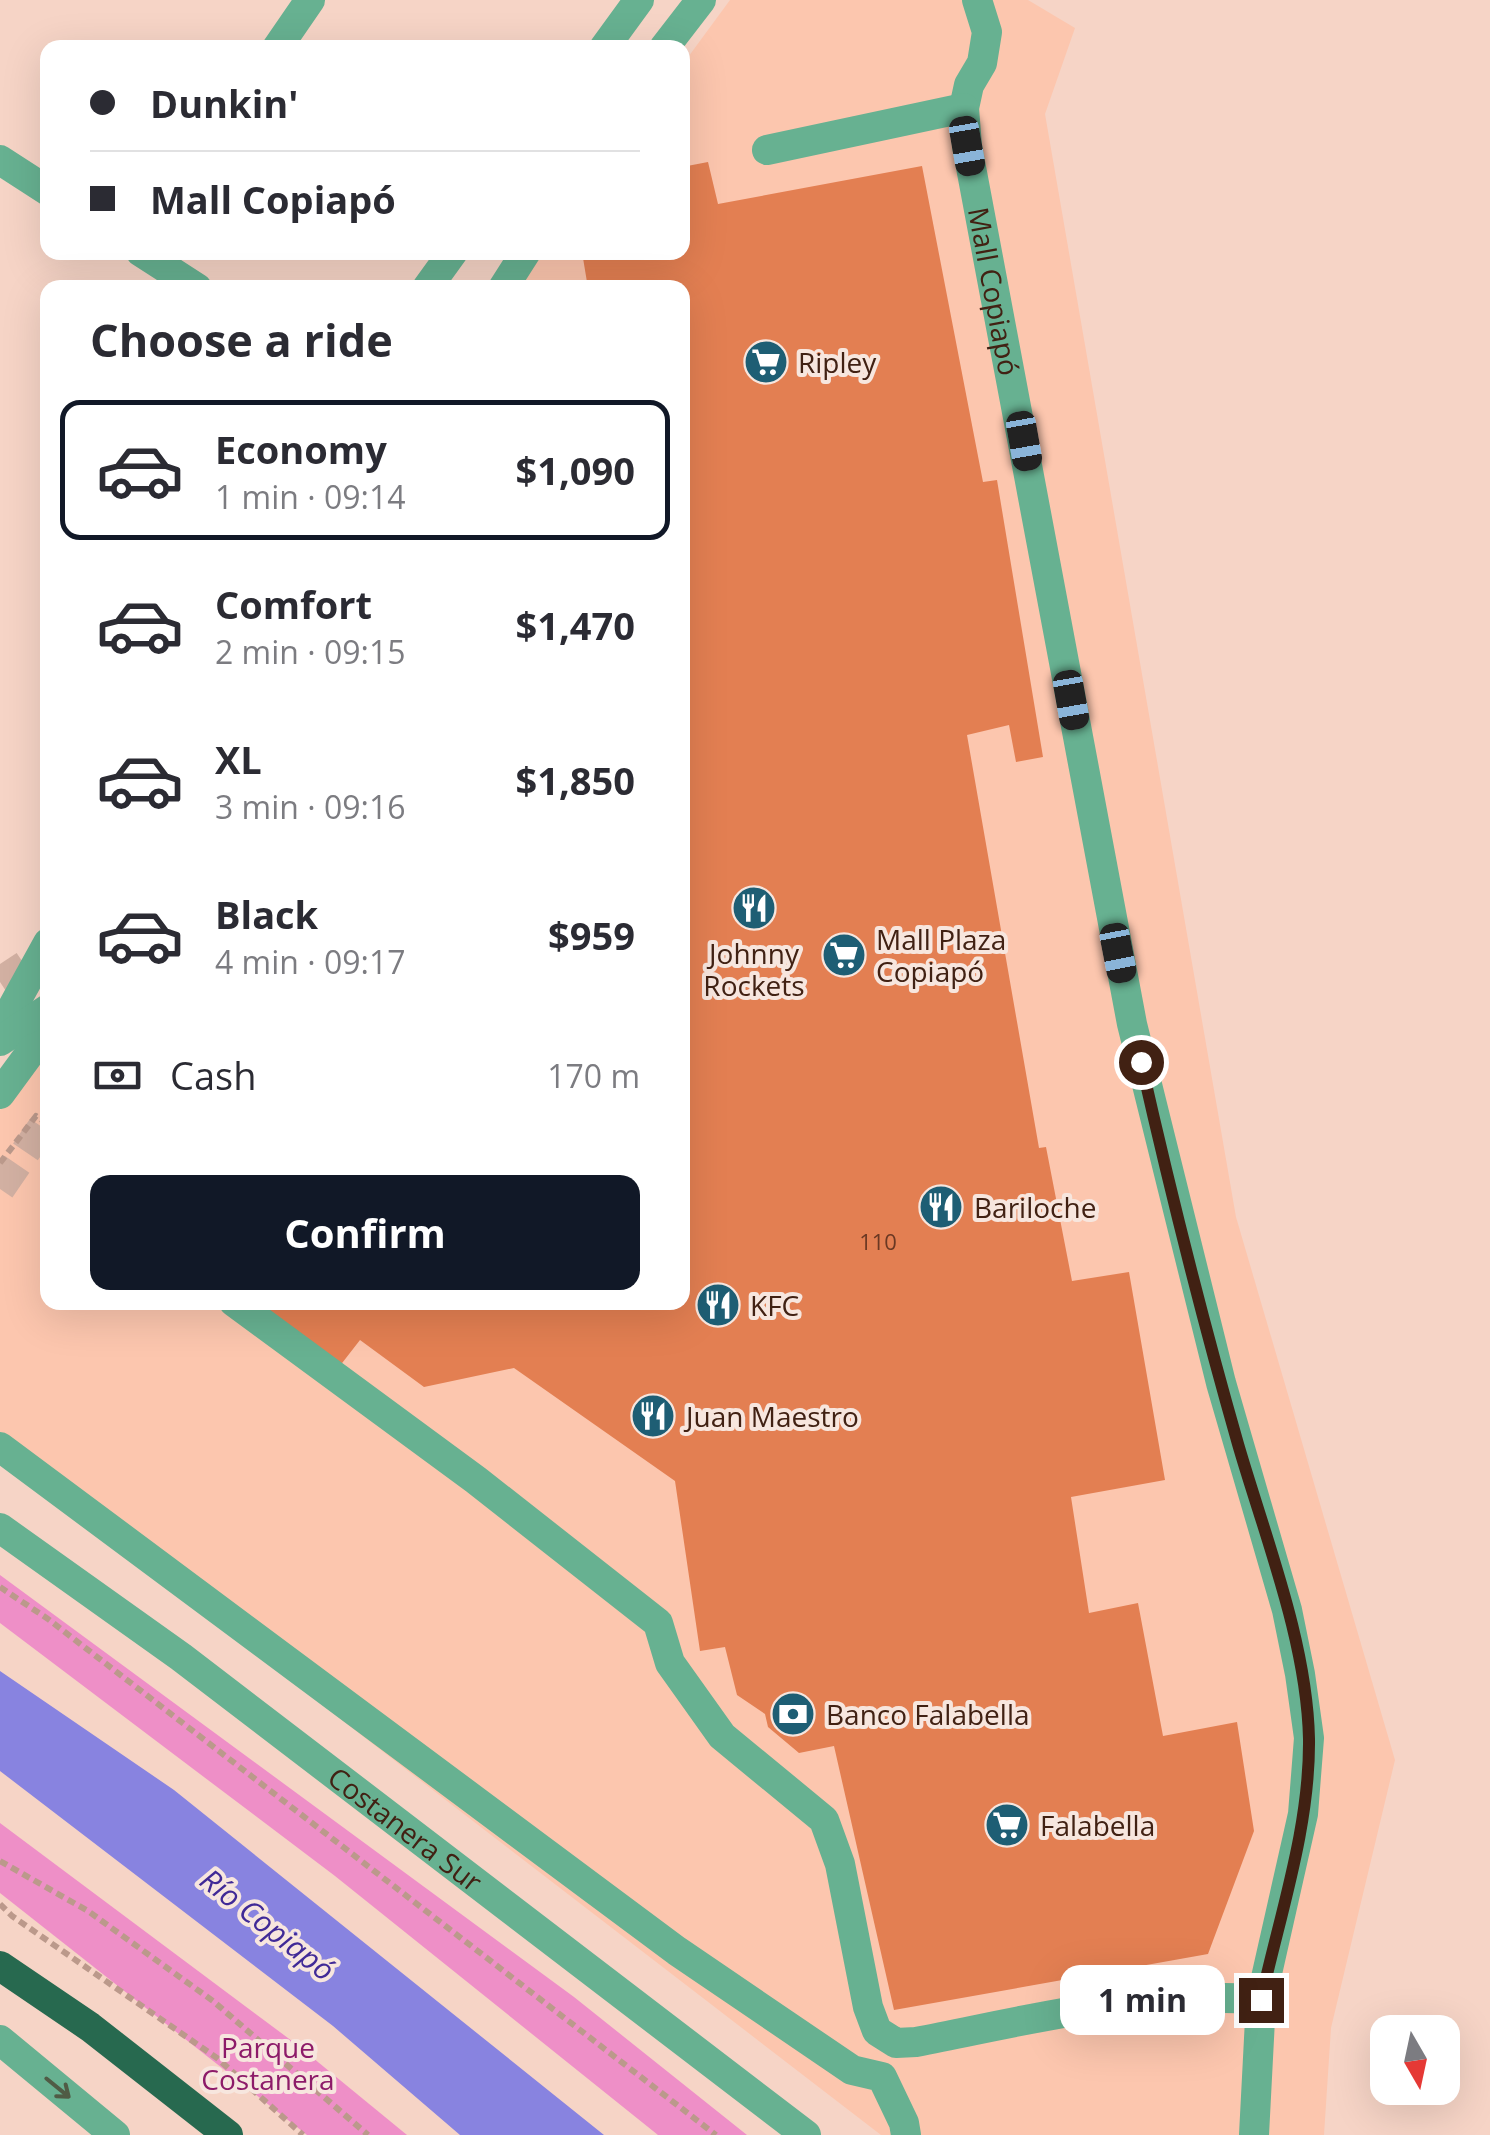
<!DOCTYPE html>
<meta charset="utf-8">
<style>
:root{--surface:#fff;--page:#f2f2f3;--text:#2b2b33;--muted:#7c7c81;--line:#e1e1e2;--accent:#111827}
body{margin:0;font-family:"Open Sans",sans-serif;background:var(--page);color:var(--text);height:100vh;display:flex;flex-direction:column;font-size:38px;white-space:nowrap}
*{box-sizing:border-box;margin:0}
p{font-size:32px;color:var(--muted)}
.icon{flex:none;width:55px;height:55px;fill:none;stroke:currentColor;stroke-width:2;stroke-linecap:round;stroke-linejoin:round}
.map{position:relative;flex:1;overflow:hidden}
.drawer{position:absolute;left:40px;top:280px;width:650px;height:1030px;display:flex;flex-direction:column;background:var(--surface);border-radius:20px;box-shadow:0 10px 40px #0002}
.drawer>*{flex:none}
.hud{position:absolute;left:40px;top:40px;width:650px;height:220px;border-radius:20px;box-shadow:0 10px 40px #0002;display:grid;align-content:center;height:220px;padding:0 50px;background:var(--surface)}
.needle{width:65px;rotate:171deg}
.controls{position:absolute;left:1370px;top:2015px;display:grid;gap:20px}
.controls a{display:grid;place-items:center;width:90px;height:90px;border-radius:20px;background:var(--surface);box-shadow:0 10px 40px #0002;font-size:50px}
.end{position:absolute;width:45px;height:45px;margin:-22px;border:12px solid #412113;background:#fff;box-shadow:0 0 0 5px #fff}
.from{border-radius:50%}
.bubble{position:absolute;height:70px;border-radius:20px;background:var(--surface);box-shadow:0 10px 40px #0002;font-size:32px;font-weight:700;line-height:70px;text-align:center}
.car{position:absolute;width:30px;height:60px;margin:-30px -15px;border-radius:12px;box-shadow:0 0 8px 2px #0007;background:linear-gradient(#222 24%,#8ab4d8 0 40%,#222 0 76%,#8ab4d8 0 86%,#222 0)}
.hud b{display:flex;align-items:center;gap:35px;height:95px;font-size:38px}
.hud b+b{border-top:2px solid var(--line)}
.hud i{width:25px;height:25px;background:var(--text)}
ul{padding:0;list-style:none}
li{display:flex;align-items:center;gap:30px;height:140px;margin:0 20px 15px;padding:0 30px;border:5px solid transparent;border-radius:20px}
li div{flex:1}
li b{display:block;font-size:38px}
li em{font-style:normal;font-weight:700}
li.selected{border-color:var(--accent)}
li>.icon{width:90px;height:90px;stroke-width:1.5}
h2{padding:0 50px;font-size:45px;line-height:120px}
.pay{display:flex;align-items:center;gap:25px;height:110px;padding:0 50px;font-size:38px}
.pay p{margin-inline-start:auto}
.action{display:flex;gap:20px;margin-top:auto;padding:20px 50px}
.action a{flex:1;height:115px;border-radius:20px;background:var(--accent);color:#fff;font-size:40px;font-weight:700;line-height:115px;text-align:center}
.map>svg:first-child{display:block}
.built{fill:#fcc6ae}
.green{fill:#ee8fc7}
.water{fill:#8883e0}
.building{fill:#e37f52}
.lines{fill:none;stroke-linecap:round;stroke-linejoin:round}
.minor-tunnel{stroke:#d2b0a2;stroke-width:30;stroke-dasharray:30 15;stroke-linecap:butt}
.path{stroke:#bb998b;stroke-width:6;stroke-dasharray:8 5;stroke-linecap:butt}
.minor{stroke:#67b191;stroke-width:30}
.highway{stroke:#27694f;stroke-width:30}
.oneway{stroke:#505b45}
.route{stroke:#412113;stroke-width:12}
.labels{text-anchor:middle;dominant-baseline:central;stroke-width:8;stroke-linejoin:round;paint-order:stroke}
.number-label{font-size:22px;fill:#6a3823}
.street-label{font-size:28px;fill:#412113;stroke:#f7e6de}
.poi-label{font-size:28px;fill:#412113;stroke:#f7e6de;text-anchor:start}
.park-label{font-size:28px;fill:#8d1b69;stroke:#f7e6de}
.water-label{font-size:30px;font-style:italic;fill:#402a97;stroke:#f7e6de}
</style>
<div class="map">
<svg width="1490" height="2135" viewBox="0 0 1490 2135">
<rect width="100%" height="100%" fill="#f6d4c6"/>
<!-- built -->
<path class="built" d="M730 0H1028L1075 28 1045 114 1236 1217 1395 1760 1331 2028 1324 2135H881L0 1457V1110L47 1040 48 1302H682V288L517 287 543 253 682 252 683 64Z"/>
<!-- green -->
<g class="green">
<path d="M0 1575 574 1997 747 2135H658L335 1876 0 1623Z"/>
<path d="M0 1823 296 2044 407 2135H307L0 1893Z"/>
</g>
<!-- water -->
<path class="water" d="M0 1671 174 1790 604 2135H460L333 2026 0 1771Z"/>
<!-- building -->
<path class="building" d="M708 162 718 204 922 166 983 482 997 480 1043 757 1016 762 1009 725 967 735 1039 1148 1046 1147 1072 1281 1129 1272 1165 1480 1071 1497 1089 1613 1138 1603 1163 1736 1237 1722 1254 1831 1208 1954 894 2010 834 1746 799 1753 768 1727 765 1714 737 1695 725 1647 700 1651 675 1481 514 1368 424 1387 360 1340 339 1367 252 1302H682V288L567 286 587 282 582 252H682V167Z"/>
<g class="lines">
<!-- minor-tunnel -->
<g class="minor-tunnel">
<path d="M0 982 27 964 48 961"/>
<path d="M0 1189 48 1119"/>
</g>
<!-- path -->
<g class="path">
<path d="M0 1163 36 1116 48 1124"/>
<path d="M0 1587 48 1619 716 2135"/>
<path d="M0 1861 88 1911 213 2001 368 2135"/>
<path d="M0 1904 12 1916 217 2058 303 2135"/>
</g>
<!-- minor -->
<g class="minor">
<path id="s1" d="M977 0 987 32 982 63 969 85 964 108 967 146 1132 1024 1221 1383 1287 1610 1300 1674 1309 1738 1303 1814 1261 2000 1254 2135"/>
<path d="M277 48 310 0"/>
<path d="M604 48 639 0"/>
<path d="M664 48 701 0"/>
<path d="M767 150 964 108"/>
<path d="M0 160 48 191"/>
<path d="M141 252 197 288"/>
<path d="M427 288 453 252"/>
<path d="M503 288 526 252"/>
<path d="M0 1030 48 943"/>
<path d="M0 1041 48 1009"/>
<path d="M0 1094 33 1049 48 1042"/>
<path d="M234 1302 476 1480 658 1623 670 1663 722 1736 824 1820 840 1864 868 2007 877 2031 896 2043 916 2042C1030 2020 1145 1989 1261 2000"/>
<path d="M0 1447 677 1951 852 2070 882 2077 904 2123 906 2135"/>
<path id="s2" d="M0 1528 181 1657 806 2135"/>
<path d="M0 2040 115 2135"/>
</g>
<!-- highway -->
<path class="highway" d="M0 1966 90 2027 228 2135"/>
</g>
<!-- one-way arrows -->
<defs><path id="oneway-shaft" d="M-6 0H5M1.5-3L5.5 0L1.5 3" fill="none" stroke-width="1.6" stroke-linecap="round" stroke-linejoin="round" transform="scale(2.5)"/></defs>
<use class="oneway" href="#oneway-shaft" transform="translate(58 2088) rotate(39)"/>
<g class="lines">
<!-- route -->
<path class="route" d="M1141 1062C1170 1190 1202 1318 1238 1444 1265 1537 1307 1642 1309 1739 1310 1827 1280 1914 1261 2000"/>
</g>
<!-- icons -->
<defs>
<symbol id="supermarket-disc" viewBox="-11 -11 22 22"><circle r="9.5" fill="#1e5e74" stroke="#f7e6de"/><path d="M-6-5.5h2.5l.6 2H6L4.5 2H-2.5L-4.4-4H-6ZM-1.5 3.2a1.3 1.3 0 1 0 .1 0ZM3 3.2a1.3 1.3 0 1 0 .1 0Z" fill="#fff"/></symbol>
<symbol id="restaurant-disc" viewBox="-11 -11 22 22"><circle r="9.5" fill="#1e5e74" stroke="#f7e6de"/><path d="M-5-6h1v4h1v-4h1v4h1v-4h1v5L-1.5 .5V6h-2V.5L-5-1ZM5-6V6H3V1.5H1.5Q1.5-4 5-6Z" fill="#fff"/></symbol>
<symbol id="bank-disc" viewBox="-11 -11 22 22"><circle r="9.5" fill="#1e5e74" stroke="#f7e6de"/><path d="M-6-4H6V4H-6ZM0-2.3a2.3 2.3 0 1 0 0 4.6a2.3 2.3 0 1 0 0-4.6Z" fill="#fff"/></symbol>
</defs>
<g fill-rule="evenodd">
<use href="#supermarket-disc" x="741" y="337" width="50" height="50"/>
<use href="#restaurant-disc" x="729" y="883" width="50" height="50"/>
<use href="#supermarket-disc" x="819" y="930" width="50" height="50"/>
<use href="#restaurant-disc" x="916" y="1182" width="50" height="50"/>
<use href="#restaurant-disc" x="693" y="1280" width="50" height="50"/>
<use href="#restaurant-disc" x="628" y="1391" width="50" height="50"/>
<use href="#bank-disc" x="768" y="1689" width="50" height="50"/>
<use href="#supermarket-disc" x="982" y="1800" width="50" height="50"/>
</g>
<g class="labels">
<!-- number labels -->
<g class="number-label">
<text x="878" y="1241">110</text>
</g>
<!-- street labels -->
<g class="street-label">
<text stroke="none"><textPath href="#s1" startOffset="300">Mall Copiapó</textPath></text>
<text stroke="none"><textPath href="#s2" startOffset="505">Costanera Sur</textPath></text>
</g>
<!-- poi labels -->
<g class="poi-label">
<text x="798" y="362">Ripley</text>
<text x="876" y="939">Mall Plaza<tspan x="876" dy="32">Copiapó</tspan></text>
<text x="754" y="953" text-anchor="middle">Johnny<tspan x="754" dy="32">Rockets</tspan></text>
<text x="974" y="1207">Bariloche</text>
<text x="750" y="1305">KFC</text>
<text x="686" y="1416">Juan Maestro</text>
<text x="826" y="1714">Banco Falabella</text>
<text x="1040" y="1825">Falabella</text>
</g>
<!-- park labels -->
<g class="park-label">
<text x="268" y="2047">Parque<tspan x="268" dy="32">Costanera</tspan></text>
</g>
<!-- water labels -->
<g class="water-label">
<text transform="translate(268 1924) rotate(38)">Río Copiapó</text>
</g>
</g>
</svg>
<div class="controls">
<a><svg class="needle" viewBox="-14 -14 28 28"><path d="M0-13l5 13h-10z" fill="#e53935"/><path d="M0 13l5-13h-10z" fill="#7c7c81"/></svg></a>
</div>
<i class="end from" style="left:1141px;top:1062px"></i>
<i class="end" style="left:1261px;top:2000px"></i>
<div class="bubble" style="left:1060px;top:1965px;width:165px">1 min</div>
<i class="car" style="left:967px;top:146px;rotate:170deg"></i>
<i class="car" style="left:1024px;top:441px;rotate:170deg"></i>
<i class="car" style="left:1071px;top:700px;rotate:170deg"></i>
<i class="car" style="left:1118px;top:953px;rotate:169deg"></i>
<div class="hud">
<b><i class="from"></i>Dunkin'</b>
<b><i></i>Mall Copiapó</b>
</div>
<section class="drawer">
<h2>Choose a ride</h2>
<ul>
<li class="selected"><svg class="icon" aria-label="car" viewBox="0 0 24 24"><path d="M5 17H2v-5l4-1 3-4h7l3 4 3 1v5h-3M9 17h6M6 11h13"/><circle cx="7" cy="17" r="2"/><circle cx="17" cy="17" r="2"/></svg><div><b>Economy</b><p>1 min · 09:14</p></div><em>$1,090</em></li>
<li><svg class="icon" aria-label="car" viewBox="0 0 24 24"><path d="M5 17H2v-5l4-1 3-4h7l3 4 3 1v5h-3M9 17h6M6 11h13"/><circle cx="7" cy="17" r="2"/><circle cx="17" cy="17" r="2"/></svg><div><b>Comfort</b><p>2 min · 09:15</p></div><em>$1,470</em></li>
<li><svg class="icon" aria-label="car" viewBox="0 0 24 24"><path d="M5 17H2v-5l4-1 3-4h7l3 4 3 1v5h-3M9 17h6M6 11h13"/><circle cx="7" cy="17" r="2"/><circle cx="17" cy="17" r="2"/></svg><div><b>XL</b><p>3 min · 09:16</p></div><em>$1,850</em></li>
<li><svg class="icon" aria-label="car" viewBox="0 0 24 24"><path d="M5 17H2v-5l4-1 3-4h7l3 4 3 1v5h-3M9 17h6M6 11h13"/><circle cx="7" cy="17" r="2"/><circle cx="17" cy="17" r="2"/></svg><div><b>Black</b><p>4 min · 09:17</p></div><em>$959</em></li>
</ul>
<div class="pay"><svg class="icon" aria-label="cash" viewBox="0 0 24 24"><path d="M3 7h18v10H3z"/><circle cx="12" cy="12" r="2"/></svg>Cash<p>170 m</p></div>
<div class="action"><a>Confirm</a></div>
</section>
</div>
